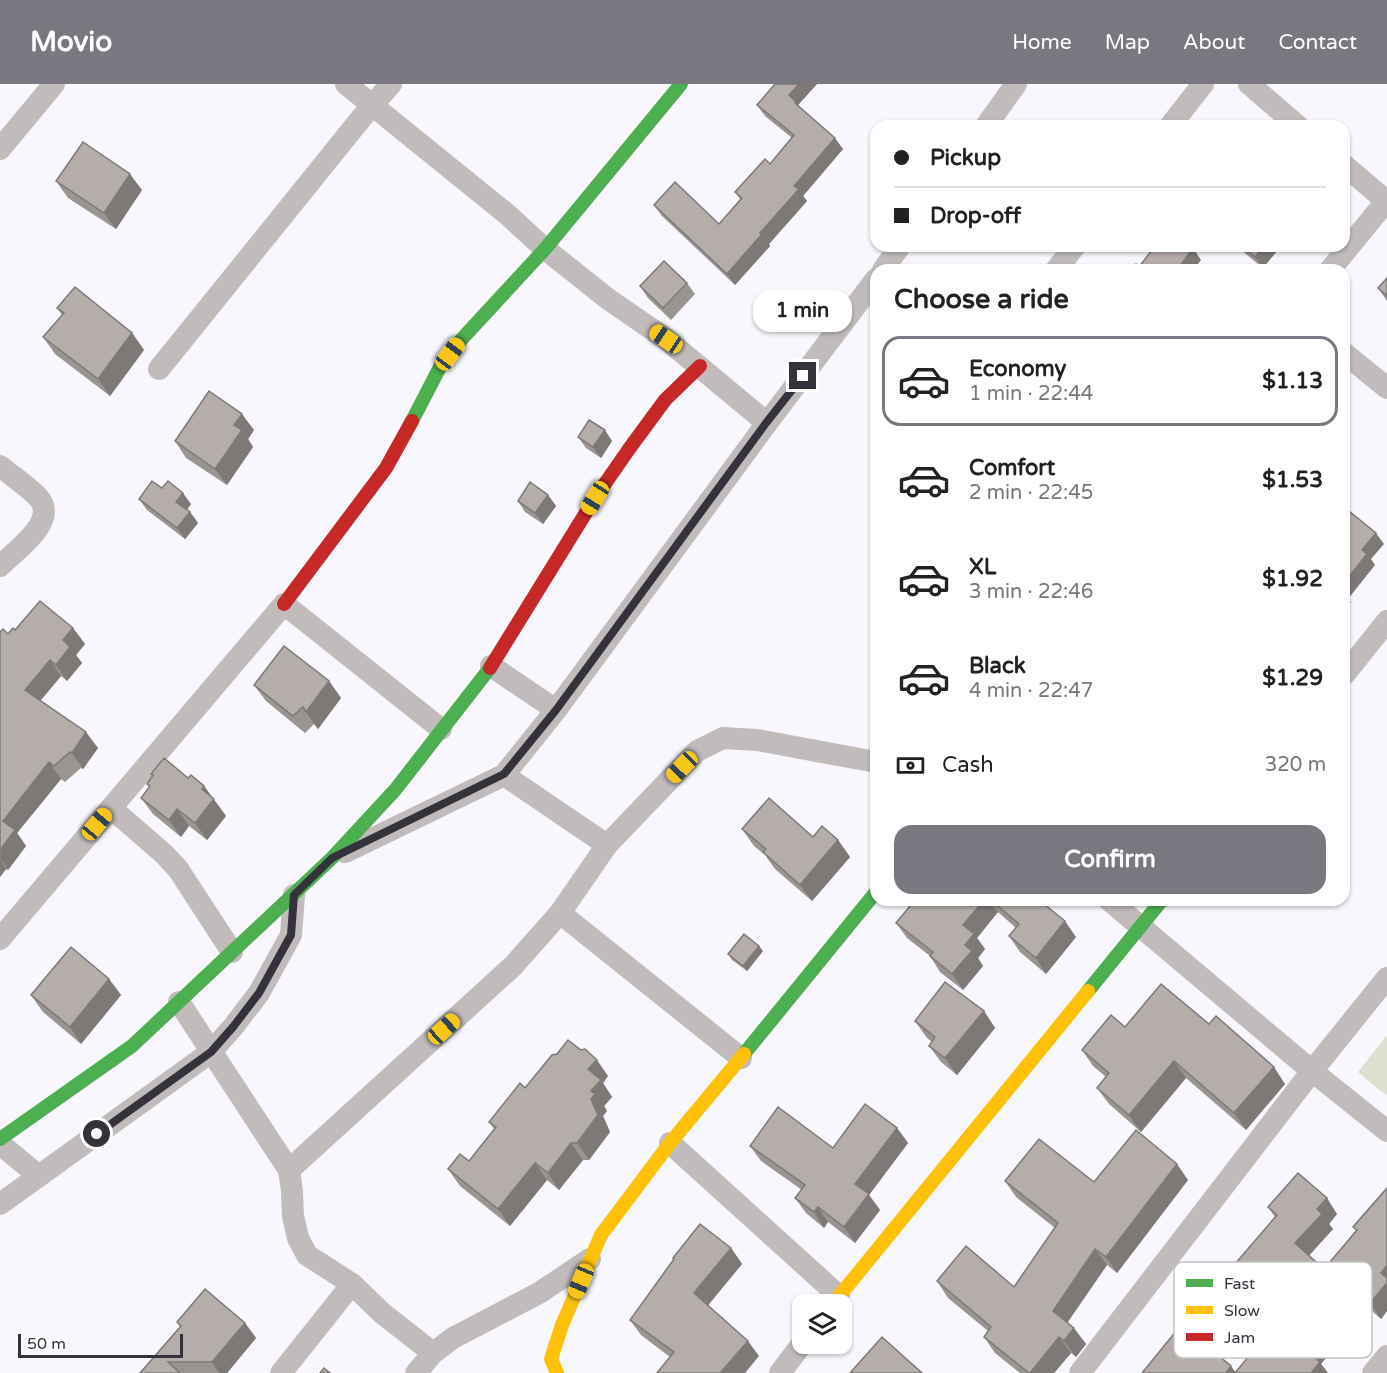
<!DOCTYPE html>
<meta charset="utf-8">
<style>
:root{--surface:#fff;--page:#f6f6f6;--text:#222;--muted:#767676;--line:#e0e0e0;--accent:#797880}
body{margin:0;font-family:"Varela Round",sans-serif;background:var(--page);color:var(--text);height:100vh;display:flex;flex-direction:column;font-size:22px;white-space:nowrap}
*{box-sizing:border-box;margin:0}
p{font-size:20px;color:var(--muted)}
.icon{flex:none;width:33px;height:33px;fill:none;stroke:currentColor;stroke-width:2;stroke-linecap:round;stroke-linejoin:round}
.map{position:relative;flex:1;overflow:hidden}
.drawer{position:absolute;left:870px;top:180px;width:480px;height:642px;display:flex;flex-direction:column;background:var(--surface);border-radius:18px;box-shadow:0 2px 4px #0004}
.drawer>*{flex:none}
.hud{position:absolute;left:870px;top:36px;width:480px;height:132px;border-radius:18px;box-shadow:0 2px 4px #0004;display:grid;align-content:center;height:132px;padding:0 24px;background:var(--surface)}
.fabs{position:absolute;left:792px;top:1210px;display:grid;gap:12px}
.fabs a{display:grid;place-items:center;width:60px;height:60px;border-radius:12px;background:var(--surface);box-shadow:0 2px 4px #0004;font-size:30px}
.scale{position:absolute;left:18px;bottom:15px;width:165px;box-sizing:border-box;padding-left:6px;border:3px solid #34333c;border-top:0;font-size:16px;line-height:21px;white-space:nowrap;color:#34333c;-webkit-text-stroke:4px #fff;paint-order:stroke}
.end{position:absolute;width:27px;height:27px;margin:-14px;border:8px solid #34333c;background:#fff;box-shadow:0 0 0 3px #fff}
.from{border-radius:50%}
.bubble{position:absolute;height:42px;border-radius:18px;background:var(--surface);box-shadow:0 2px 4px #0004;font-size:20px;font-weight:800;line-height:42px;text-align:center}
.car{position:absolute;width:18px;height:36px;margin:-18px -9px;border-radius:8px;box-shadow:0 0 4px 2px #0007;background:linear-gradient(#f5c518 24%,#345 0 40%,#f5c518 0 76%,#345 0 86%,#f5c518 0)}
.hud b{display:flex;align-items:center;gap:21px;height:57px;font-size:22px}
.hud b+b{border-top:2px solid var(--line)}
.hud i{width:15px;height:15px;background:var(--text)}
ul{padding:0;list-style:none}
li{display:flex;align-items:center;gap:18px;height:90px;margin:0 12px 9px;padding:0 12px;border:3px solid transparent;border-radius:18px}
li div{flex:1}
li b{display:block;font-size:22px}
li em{font-style:normal;font-weight:800}
li.current{border-color:var(--accent)}
li>.icon{width:54px;height:54px;stroke-width:1.5}
h2{padding:0 24px;font-size:27px;line-height:72px}
.pay{display:flex;align-items:center;gap:15px;height:66px;padding:0 24px;font-size:22px}
.pay p{margin-inline-start:auto}
.primary-button{display:flex;gap:12px;margin-top:auto;padding:12px 24px}
.primary-button a{flex:1;height:69px;border-radius:18px;background:var(--accent);color:#fff;font-size:24px;font-weight:800;line-height:69px;text-align:center}
header{display:flex;align-items:center;gap:36px;box-sizing:border-box;height:84px;padding:0 30px;background:var(--accent);color:#fff}
header strong{font-size:28px}
nav{display:flex;gap:33px;margin-inline-start:auto;font-size:21px}
.map>svg:first-child{display:block}
.green{fill:#dce0d0}
.lines{fill:none;stroke-linecap:round;stroke-linejoin:round}
.street{stroke:#c1bbbc;stroke-width:22}
.fast{stroke:#4caf50;stroke-width:14}
.slow{stroke:#ffc107;stroke-width:14}
.jam{stroke:#c62828;stroke-width:14}
.wall{fill:#9b9592}
.shaded-wall{fill:#7e7977}
.building{fill:#b4adaa;stroke:#7e7977;stroke-width:1.5}
.route{stroke:#34333c;stroke-width:8}
.key{fill:#fff;stroke:#c2c2c4;stroke-width:1.5}
.key-label{font-size:16px;fill:#34333c}
</style>
<header>
<strong>Movio</strong>
<nav><a>Home</a><a>Map</a><a>About</a><a>Contact</a></nav>
</header>
<div class="map">
<svg width="1387" height="1289" viewBox="0 0 1387 1289">
<rect width="100%" height="100%" fill="#f8f7fd"/>
<!-- green -->
<path class="green" d="M1387 951V1012L1358 988Z"/>
<g class="lines">
<!-- street -->
<g class="street">
<path d="M346 0 508 131 545 165 608 215 666 255 767 339"/>
<path d="M1249 0 1298 42"/>
<path d="M986 42 1016 0"/>
<path d="M1170 42 1203 0"/>
<path d="M0 65 54 0"/>
<path d="M1344 81 1386 117"/>
<path d="M883 186 900 162"/>
<path d="M1056 186 1075 162"/>
<path d="M1330 186 1387 116"/>
<path d="M1344 269 1387 304"/>
<path d="M159 285 363 32 391 0"/>
<path d="M0 382C12 392 26 401 37 412 61 436 16 466 0 482"/>
<path d="M491 582 556 626"/>
<path d="M1344 591 1387 537"/>
<path d="M504 691 607 761 697 667 723 654 757 656 876 678"/>
<path d="M111 724 164 770 178 785 232 868"/>
<path d="M345 768 504 691 556 626 767 339 876 195"/>
<path d="M1109 816 1312 987 1387 1047"/>
<path d="M560 829 741 974"/>
<path d="M0 855 284 520 441 645"/>
<path d="M179 918 289 1086 292 1107 293 1132 298 1154 307 1171 352 1200 382 1229 433 1269"/>
<path d="M670 1059 839 1212"/>
<path d="M0 1060 39 1092"/>
<path d="M289 1086 513 882 560 829 607 761"/>
<path d="M0 1120 211 968 233 943 259 909 291 851 294 811"/>
<path d="M281 1289 352 1200"/>
<path d="M416 1289 433 1269 453 1254 539 1209 590 1175"/>
<path d="M780 1289 802 1260"/>
<path d="M1080 1289 1312 987 1387 894"/>
<path d="M1373 1289 1387 1272"/>
</g>
<!-- fast -->
<g class="fast">
<path d="M412 337 440 283 460 257 545 165 681 0"/>
<path d="M1088 907 1162 816"/>
<path d="M744 970 876 808"/>
<path d="M0 1055 132 962 332 774 395 706 490 584"/>
</g>
<!-- slow -->
<g class="slow">
<path d="M832 1221 1088 907"/>
<path d="M557 1289 551 1275 562 1241 601 1151 670 1059 744 970"/>
</g>
<!-- jam -->
<g class="jam">
<path d="M284 520 386 384 412 337"/>
<path d="M490 584 595 414 629 365 665 316 700 282"/>
</g>
</g>
<!-- wall -->
<g class="wall">
<path d="M775 0H817L798 21 801 25 843 65 803 112 807 117 769 160 770 162 735 201 662 132 654 121 719 140 740 115 735 108 770 80 792 54 765 32 757 21Z"/>
<path d="M56 97 142 106 116 145 68 114Z"/>
<path d="M1236 162H1281L1263 184Z"/>
<path d="M1387 194V217L1378 204Z"/>
<path d="M687 199 695 210 671 236 648 214 640 202Z"/>
<path d="M57 224 132 249 144 266 110 312 55 270 43 253 62 231Z"/>
<path d="M254 346 248 355 253 363 227 401 186 374 175 357Z"/>
<path d="M578 353 612 357 601 374 586 364Z"/>
<path d="M162 404 191 420 187 426 190 428 198 439 185 455 147 426 139 415Z"/>
<path d="M548 411 556 422 543 440 525 428 518 417Z"/>
<path d="M73 544 85 560 76 571 82 579 67 597 61 592 40 617 98 664 83 685 81 684 65 698 61 695 17 749 26 762 8 786 6 785 0 793V548L8 550 15 546Z"/>
<path d="M329 597 341 614 318 645 314 640 305 649 266 617 254 601Z"/>
<path d="M151 690 188 694 204 702 226 732 207 756 189 742 181 753 153 730 141 714 149 703 147 700 153 692Z"/>
<path d="M742 745 838 756 850 773 812 817 775 785 765 771 754 762Z"/>
<path d="M915 816H1039L1076 853 1046 890 1020 868 1009 852 1016 844 998 828 977 854 985 865 978 874 983 882 963 906 940 888 930 872 907 854 896 839Z"/>
<path d="M763 867 747 887 732 876 728 870Z"/>
<path d="M109 895 121 911 81 960 43 928 31 911Z"/>
<path d="M984 927 995 944 957 991 941 978 929 962 932 958 927 954 915 937Z"/>
<path d="M1209 940 1285 1000 1246 1046 1186 994 1141 1048 1109 1020 1097 1004 1106 993 1093 982 1082 966 1125 943Z"/>
<path d="M557 970 608 992 603 999 612 1013 604 1022 607 1027 603 1032 610 1048 589 1076H583L559 1106 547 1096 510 1142 460 1102 448 1085 469 1077 494 1045 489 1038 525 1004Z"/>
<path d="M897 1044 908 1059 869 1111 880 1126 855 1159 828 1138 824 1144 806 1129 795 1114 802 1106 761 1077 750 1062 833 1064Z"/>
<path d="M1188 1096 1117 1189 1107 1181 1068 1238 1086 1260 1076 1273 1071 1269 1054 1289H1020L995 1269 984 1253 988 1247 948 1214 937 1197 1014 1203 1055 1144 1016 1113 1005 1097 1094 1098Z"/>
<path d="M1387 1104V1227L1381 1235 1367 1223 1321 1280 1328 1289H1142H1235L1259 1272 1284 1241 1240 1202 1229 1187 1275 1133 1268 1123 1337 1130 1329 1140 1333 1145 1309 1171 1324 1185 1356 1147 1353 1143Z"/>
<path d="M731 1164 742 1180 708 1221 759 1272 670 1273 641 1251 630 1236Z"/>
<path d="M177 1238 245 1239 256 1254 227 1289H140L180 1243Z"/>
</g>
<!-- shaded-wall -->
<g class="shaded-wall">
<path d="M799 0H817L798 21 804 29 803 31 789 11Z"/>
<path d="M835 54 843 65 803 112 807 117 769 160 770 162 735 201 727 190 760 149 794 102Z"/>
<path d="M130 90 142 106 116 145 104 129Z"/>
<path d="M1264 162H1281L1263 184 1255 173Z"/>
<path d="M1193 164 1201 176 1193 186H1177Z"/>
<path d="M132 249 144 266 110 312 98 295Z"/>
<path d="M242 330 254 346 248 355 253 363 227 401 215 385 234 341Z"/>
<path d="M605 346 612 357 601 374 593 363Z"/>
<path d="M183 409 191 420 184 429 176 418Z"/>
<path d="M548 411 556 422 543 440 535 429Z"/>
<path d="M190 428 198 439 185 455 177 444Z"/>
<path d="M1376 449 1384 460 1371 475 1375 481 1348 515 1351 518 1344 528V499L1362 466Z"/>
<path d="M73 544 85 560 76 571 82 579 67 597 56 581 63 556Z"/>
<path d="M50 576 61 592 36 622 25 606Z"/>
<path d="M329 597 341 614 318 645 306 628Z"/>
<path d="M86 648 98 664 83 685 72 669Z"/>
<path d="M49 678 61 695 17 749 26 762 8 786 0 774 3 737Z"/>
<path d="M204 702 226 732 207 756 195 739 202 705Z"/>
<path d="M177 725 189 742 181 753 169 736Z"/>
<path d="M838 756 850 773 812 817 800 801Z"/>
<path d="M0 775 6 785 0 793Z"/>
<path d="M984 816H989L998 828 977 854 985 865 978 874 983 882 963 906 952 890 963 841Z"/>
<path d="M1065 837 1076 853 1046 890 1036 874Z"/>
<path d="M759 862 763 867 747 887 743 882Z"/>
<path d="M109 895 121 911 81 960 70 943Z"/>
<path d="M984 927 995 944 957 991 945 974Z"/>
<path d="M597 976 608 992 603 999 612 1013 604 1022 607 1027 603 1032 610 1048 589 1076 577 1059 591 1015 588 985Z"/>
<path d="M1174 977 1186 994 1141 1048 1129 1031Z"/>
<path d="M1274 983 1285 1000 1246 1046 1234 1029Z"/>
<path d="M897 1044 908 1059 869 1111 880 1126 855 1159 844 1143 855 1100Z"/>
<path d="M571 1059 583 1076 559 1106 548 1089Z"/>
<path d="M535 1079 547 1096 510 1142 498 1125Z"/>
<path d="M1177 1080 1188 1096 1117 1189 1106 1173Z"/>
<path d="M1327 1114 1337 1130 1329 1140 1333 1145 1306 1175 1295 1159 1317 1125Z"/>
<path d="M818 1123 828 1138 824 1144 814 1128Z"/>
<path d="M731 1164 742 1180 705 1225 694 1209Z"/>
<path d="M1095 1165 1107 1181 1064 1243 1053 1227Z"/>
<path d="M1387 1181V1198L1381 1189Z"/>
<path d="M1387 1199V1227L1381 1235 1370 1219Z"/>
<path d="M1356 1208 1367 1223 1321 1280 1328 1289H1311L1308 1268Z"/>
<path d="M245 1239 256 1254 227 1289H219L212 1278Z"/>
<path d="M1074 1244 1086 1260 1076 1273 1064 1257Z"/>
<path d="M1059 1253 1071 1269 1054 1289H1030Z"/>
<path d="M748 1257 759 1272 745 1289H720Z"/>
<path d="M1231 1282 1236 1289H1226Z"/>
</g>
<!-- building -->
<g class="building">
<path d="M775 0H799L789 11 796 18 795 19 835 54 794 102 799 105 760 149 762 150 727 190 654 121 675 98 719 140 742 114 735 108 765 75 770 80 794 51 757 21Z"/>
<path d="M83 58 130 90 104 129 56 97Z"/>
<path d="M1155 162H1190L1193 164 1177 186H1131L1136 180 1139 183Z"/>
<path d="M1242 162H1264L1255 173Z"/>
<path d="M664 177 687 199 663 224 640 202Z"/>
<path d="M1387 194V212L1378 204Z"/>
<path d="M75 203 132 249 98 295 43 253 64 229 57 224Z"/>
<path d="M209 307 242 330 234 341 242 346 215 385 175 357Z"/>
<path d="M589 336 605 346 593 363 578 353Z"/>
<path d="M152 397 162 404 168 397 183 409 176 418 190 428 177 444 139 415Z"/>
<path d="M530 398 548 411 535 429 518 417Z"/>
<path d="M1344 423 1376 449 1362 466 1367 470 1344 499Z"/>
<path d="M40 517 73 544 63 556 70 563 56 581 50 576 25 606 86 648 72 669 70 668 54 682 49 678 3 737 15 746 0 766V548L3 545 8 550 13 544 15 546Z"/>
<path d="M284 562 329 597 306 628 303 623 293 632 254 601Z"/>
<path d="M164 674 188 694 191 691 204 702 202 705 214 715 195 739 177 725 169 736 141 714 150 702 147 700 153 691 151 690Z"/>
<path d="M769 714 813 753 822 742 838 756 800 801 763 768 766 765 742 745Z"/>
<path d="M915 816H984L963 841 974 850 965 861 972 867 952 890 930 872 933 868 896 839Z"/>
<path d="M991 816H1039L1065 837 1036 874 1009 852 1019 840Z"/>
<path d="M744 850 759 862 743 882 728 870Z"/>
<path d="M71 863 109 895 70 943 31 911Z"/>
<path d="M945 898 984 927 945 974 929 962 935 953 915 937Z"/>
<path d="M1161 900 1209 940 1216 932 1274 983 1234 1029 1174 977 1129 1031 1097 1004 1109 989 1082 966 1111 931 1125 943Z"/>
<path d="M568 956 581 966 585 965 597 976 588 985 601 996 591 1007 595 1010 591 1015 598 1031 577 1059H571L548 1089 535 1079 498 1125 448 1085 460 1070 469 1077 496 1043 489 1038 520 999 525 1004 552 971 557 970Z"/>
<path d="M865 1020 897 1044 855 1100 869 1110 844 1143 818 1123 814 1128 795 1114 805 1101 750 1062 778 1023 833 1064Z"/>
<path d="M1136 1046 1177 1080 1106 1173 1095 1165 1053 1227 1074 1244 1064 1257 1059 1253 1030 1289H1029L984 1253 991 1243 937 1197 966 1162 1014 1203 1058 1139 1005 1097 1039 1055 1094 1098Z"/>
<path d="M1298 1089 1327 1114 1317 1125 1322 1130 1295 1159 1324 1185 1357 1146 1353 1143 1387 1104V1181L1381 1189 1387 1194V1199L1370 1219 1356 1208 1308 1268 1320 1278 1311 1289H1235L1253 1267 1259 1272 1287 1237 1229 1187 1277 1131 1268 1123Z"/>
<path d="M700 1140 731 1164 694 1209 748 1257 720 1289H657L674 1268 630 1236 674 1175 673 1174Z"/>
<path d="M205 1205 245 1239 212 1278H168L180 1289H140L181 1242 177 1238Z"/>
<path d="M1181 1241 1231 1282 1226 1289H1142Z"/>
<path d="M882 1253 922 1289H850Z"/>
<path d="M324 1284 330 1289H320Z"/>
</g>
<g class="lines">
<!-- route -->
<path class="route" d="M97 1050 211 968 233 943 259 909 291 851 294 811 332 774 504 690 556 626 766 339 803 292"/>
</g>
<!-- legend -->
<rect x="1174" y="1178" width="198" height="96" rx="9" class="key"/>
<rect x="1186" y="1195" width="27" height="8" fill="#4caf50"/>
<rect x="1186" y="1222" width="27" height="8" fill="#ffc107"/>
<rect x="1186" y="1249" width="27" height="8" fill="#c62828"/>
<g class="key-label">
<text x="1224" y="1205">Fast</text>
<text x="1224" y="1232">Slow</text>
<text x="1224" y="1259">Jam</text>
</g>
</svg>
<div class="fabs">
<a><svg class="icon" aria-label="layers" viewBox="0 0 24 24"><path d="M12 4l9 5-9 5-9-5zM3 14l9 5 9-5"/></svg></a>
</div>
<div class="scale">50 m</div>
<i class="end from" style="left:97px;top:1050px"></i>
<i class="end" style="left:803px;top:292px"></i>
<div class="bubble" style="left:753px;top:206px;width:99px">1 min</div>
<i class="car" style="left:666px;top:255px;rotate:304deg"></i>
<i class="car" style="left:450px;top:270px;rotate:37deg"></i>
<i class="car" style="left:595px;top:414px;rotate:212deg"></i>
<i class="car" style="left:682px;top:683px;rotate:224deg"></i>
<i class="car" style="left:97px;top:740px;rotate:40deg"></i>
<i class="car" style="left:444px;top:945px;rotate:48deg"></i>
<i class="car" style="left:581px;top:1197px;rotate:203deg"></i>
<div class="hud">
<b><i class="from"></i>Pickup</b>
<b><i></i>Drop-off</b>
</div>
<section class="drawer">
<h2>Choose a ride</h2>
<ul>
<li class="current"><svg class="icon" aria-label="car" viewBox="0 0 24 24"><path d="M5 17H2v-5l4-1 3-4h7l3 4 3 1v5h-3M9 17h6M6 11h13"/><circle cx="7" cy="17" r="2"/><circle cx="17" cy="17" r="2"/></svg><div><b>Economy</b><p>1 min · 22:44</p></div><em>$1.13</em></li>
<li><svg class="icon" aria-label="car" viewBox="0 0 24 24"><path d="M5 17H2v-5l4-1 3-4h7l3 4 3 1v5h-3M9 17h6M6 11h13"/><circle cx="7" cy="17" r="2"/><circle cx="17" cy="17" r="2"/></svg><div><b>Comfort</b><p>2 min · 22:45</p></div><em>$1.53</em></li>
<li><svg class="icon" aria-label="car" viewBox="0 0 24 24"><path d="M5 17H2v-5l4-1 3-4h7l3 4 3 1v5h-3M9 17h6M6 11h13"/><circle cx="7" cy="17" r="2"/><circle cx="17" cy="17" r="2"/></svg><div><b>XL</b><p>3 min · 22:46</p></div><em>$1.92</em></li>
<li><svg class="icon" aria-label="car" viewBox="0 0 24 24"><path d="M5 17H2v-5l4-1 3-4h7l3 4 3 1v5h-3M9 17h6M6 11h13"/><circle cx="7" cy="17" r="2"/><circle cx="17" cy="17" r="2"/></svg><div><b>Black</b><p>4 min · 22:47</p></div><em>$1.29</em></li>
</ul>
<div class="pay"><svg class="icon" aria-label="cash" viewBox="0 0 24 24"><path d="M3 7h18v10H3z"/><circle cx="12" cy="12" r="2"/></svg>Cash<p>320 m</p></div>
<div class="primary-button"><a>Confirm</a></div>
</section>
</div>
